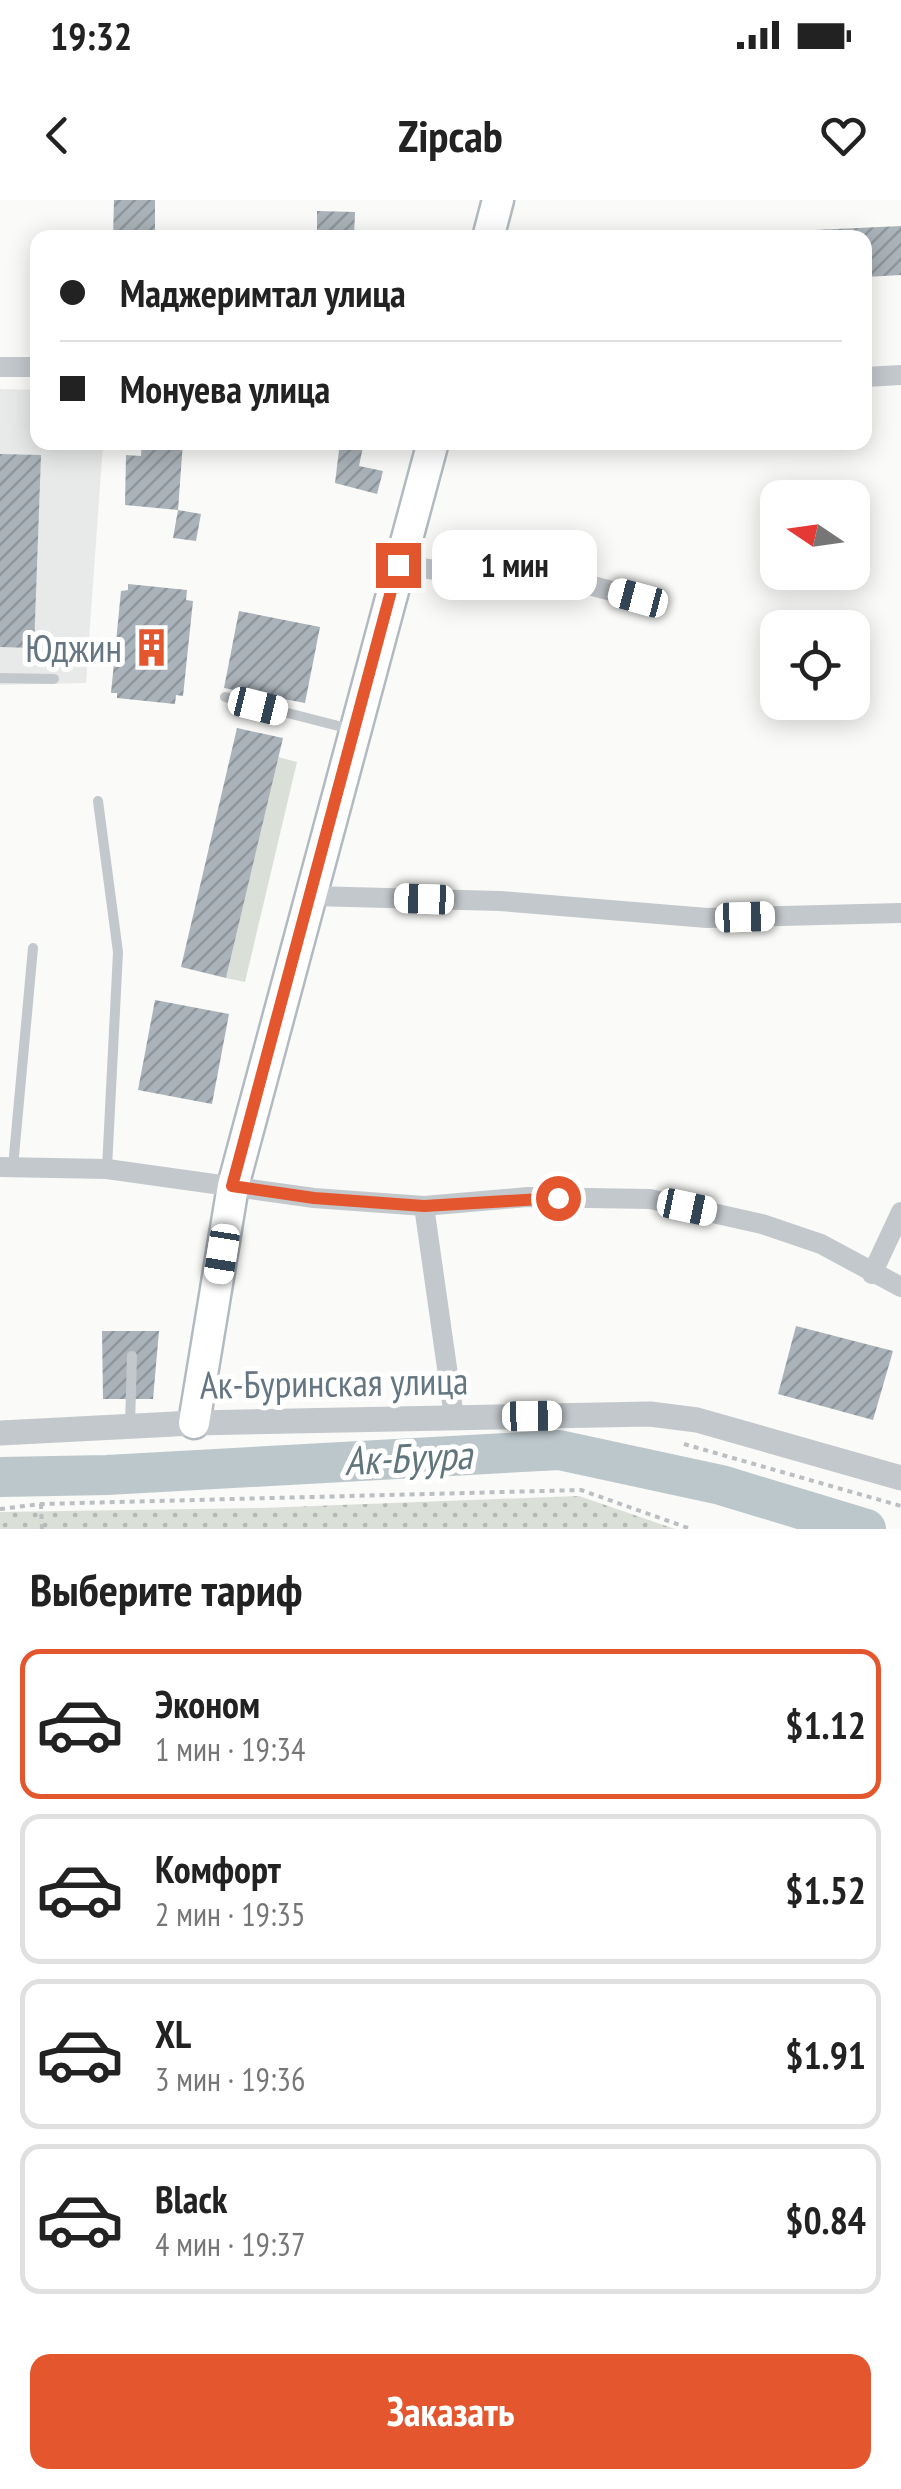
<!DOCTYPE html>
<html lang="ru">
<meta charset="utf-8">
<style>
:root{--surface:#fff;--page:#f2f2f2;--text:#222;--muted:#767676;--line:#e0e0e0;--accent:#e4572e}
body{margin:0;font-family:"PT Sans Narrow",sans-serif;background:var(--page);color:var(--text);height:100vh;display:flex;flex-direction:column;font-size:38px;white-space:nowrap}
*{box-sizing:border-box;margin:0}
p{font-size:32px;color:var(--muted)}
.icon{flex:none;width:55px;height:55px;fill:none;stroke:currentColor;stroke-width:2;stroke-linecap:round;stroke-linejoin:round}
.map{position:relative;height:1329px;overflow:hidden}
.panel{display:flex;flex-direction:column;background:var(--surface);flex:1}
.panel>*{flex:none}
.hud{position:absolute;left:30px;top:30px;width:842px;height:220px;border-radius:20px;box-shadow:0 5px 25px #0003;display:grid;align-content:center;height:220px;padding:0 30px;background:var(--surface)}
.needle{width:65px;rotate:283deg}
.buttons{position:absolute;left:760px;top:280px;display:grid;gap:20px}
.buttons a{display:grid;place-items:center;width:110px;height:110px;border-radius:20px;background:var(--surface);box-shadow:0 5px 25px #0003;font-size:50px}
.end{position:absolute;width:45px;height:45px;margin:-22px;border:12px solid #e4572e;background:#fff;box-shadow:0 0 0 5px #fff}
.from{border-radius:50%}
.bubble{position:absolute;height:70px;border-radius:20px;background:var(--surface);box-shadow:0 5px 25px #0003;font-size:32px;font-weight:800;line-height:70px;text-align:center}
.car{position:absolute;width:30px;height:60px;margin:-30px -15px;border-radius:12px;box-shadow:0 0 8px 2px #0007;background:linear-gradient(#fff 24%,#345 0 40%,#fff 0 76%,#345 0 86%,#fff 0)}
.hud b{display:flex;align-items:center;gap:35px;height:95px;font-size:38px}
.hud b+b{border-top:2px solid var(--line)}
.hud i{width:25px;height:25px;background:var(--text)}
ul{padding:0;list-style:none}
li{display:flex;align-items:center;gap:30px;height:150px;margin:0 20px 15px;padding:0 10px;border:5px solid var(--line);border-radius:20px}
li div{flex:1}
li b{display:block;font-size:38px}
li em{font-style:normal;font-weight:800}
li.current{border-color:var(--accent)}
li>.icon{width:90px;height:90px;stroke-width:1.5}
h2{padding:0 30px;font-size:45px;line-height:120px}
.primary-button{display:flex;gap:20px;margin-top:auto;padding:20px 30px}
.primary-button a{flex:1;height:115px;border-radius:20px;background:var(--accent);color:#fff;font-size:40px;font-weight:800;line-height:115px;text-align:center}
.status{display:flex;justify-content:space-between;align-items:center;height:70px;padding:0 50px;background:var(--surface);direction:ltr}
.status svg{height:28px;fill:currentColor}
header{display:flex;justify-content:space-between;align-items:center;height:130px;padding:0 30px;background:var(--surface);font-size:45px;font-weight:800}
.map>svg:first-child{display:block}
.built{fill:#e8e9e9}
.grass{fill:#dadfd7}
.park{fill:url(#park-dots)}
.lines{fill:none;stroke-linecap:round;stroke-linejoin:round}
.river{stroke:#bbc7cb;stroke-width:40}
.building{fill:url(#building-hatch)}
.secondary-casing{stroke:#b3babf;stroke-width:35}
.path{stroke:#bbbfc2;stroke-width:4;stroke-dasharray:5 5;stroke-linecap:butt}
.service{stroke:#c3c8cc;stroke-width:10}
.minor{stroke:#c3c8cc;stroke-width:20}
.tertiary{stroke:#c3c8cc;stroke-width:25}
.secondary{stroke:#fff;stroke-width:30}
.route{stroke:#e4572e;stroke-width:12}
.labels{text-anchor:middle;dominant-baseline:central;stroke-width:10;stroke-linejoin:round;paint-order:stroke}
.poi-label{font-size:38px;fill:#657683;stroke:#fff;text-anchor:end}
.street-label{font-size:38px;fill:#657683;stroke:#fff}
.water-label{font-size:40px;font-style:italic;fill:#60757c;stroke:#fff}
</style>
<div class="status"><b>19:32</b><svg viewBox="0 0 49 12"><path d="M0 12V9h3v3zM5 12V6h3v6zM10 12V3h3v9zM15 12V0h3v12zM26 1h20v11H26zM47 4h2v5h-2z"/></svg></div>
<header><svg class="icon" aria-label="back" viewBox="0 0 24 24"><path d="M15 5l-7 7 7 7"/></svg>Zipcab<svg class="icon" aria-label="heart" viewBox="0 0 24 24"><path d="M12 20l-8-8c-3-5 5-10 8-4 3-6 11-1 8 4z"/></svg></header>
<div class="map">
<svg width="901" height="1329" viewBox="0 0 901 1329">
<defs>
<pattern id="park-dots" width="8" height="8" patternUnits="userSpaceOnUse" patternTransform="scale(2.5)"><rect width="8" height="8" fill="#dadfd7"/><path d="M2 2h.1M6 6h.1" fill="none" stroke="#b4b9b4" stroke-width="1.8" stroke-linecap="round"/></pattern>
<pattern id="building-hatch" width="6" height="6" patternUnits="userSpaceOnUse" patternTransform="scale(2.5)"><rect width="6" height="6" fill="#aab3b9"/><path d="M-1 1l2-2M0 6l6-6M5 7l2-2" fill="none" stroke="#8e969c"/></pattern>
</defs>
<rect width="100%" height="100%" fill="#fafaf8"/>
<!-- built -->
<path class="built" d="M0 189 37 190 38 242 103 243 86 483 0 485Z"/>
<!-- grass -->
<path class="grass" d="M278 557 297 562 245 782 226 778Z"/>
<!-- park -->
<path class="park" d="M579 1296 675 1329H0V1312L262 1308Z"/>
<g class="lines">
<!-- river -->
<path class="river" d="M0 1277 107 1275 559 1250 721 1285 866 1329"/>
</g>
<!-- building -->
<g class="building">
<path d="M114 0H155V38H113Z"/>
<path d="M317 11 355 12 354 38H317Z"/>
<path d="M901 26V75L865 77V38H772V32Z"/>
<path d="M142 242H183L178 310 125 305 126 255 141 256Z"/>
<path d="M340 242H364L359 266 383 271 377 294 335 283Z"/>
<path d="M0 254 41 255 34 448 0 447Z"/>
<path d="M178 310 201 314 196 341 173 338Z"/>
<path d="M128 384 187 390 186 400 193 401 183 496 176 495 175 504 117 498V493H111L121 391 128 390Z"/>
<path d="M239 411 320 427 305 503 224 488Z"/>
<path d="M237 528 283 538 226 778 181 767Z"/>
<path d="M155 800 229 814 212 904 138 890Z"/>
<path d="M796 1126 893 1151 873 1220 778 1194Z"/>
<path d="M102 1131H159L153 1199H103Z"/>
</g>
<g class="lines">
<defs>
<g id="secondary">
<path d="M488 38 498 0"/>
<path d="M194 1223 233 986 433 242"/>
</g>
</defs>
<!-- secondary casing -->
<use href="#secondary" class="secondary-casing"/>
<!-- path -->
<g class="path">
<path d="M684 1244 901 1306"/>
<path d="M41 1304 42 1329"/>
<path d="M0 1309 41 1304 581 1290 691 1329"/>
</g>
<!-- service -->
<g class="service">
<path d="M0 478 54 479"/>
<path d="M225 497 354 530"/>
<path d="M98 601 118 752 107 968"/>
<path d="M13 967 33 748"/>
<path d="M130 1225 132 1156"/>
</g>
<!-- minor -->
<g class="minor">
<path d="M0 167H38"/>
<path d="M865 177 901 175"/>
<path d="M398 365 489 377 534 370 637 398"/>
<path d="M312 696 500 701 707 718 901 713"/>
<path d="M0 967 107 969 314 998 424 1006 528 997 650 999 762 1024 821 1044 901 1087"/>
<path d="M424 1006 454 1217"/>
<path d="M872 1074 901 1012"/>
</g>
<!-- tertiary -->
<path class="tertiary" d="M0 1233 194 1223 650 1214 697 1220 901 1278"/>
<!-- secondary -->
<use href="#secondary" class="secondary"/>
</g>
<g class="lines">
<!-- route -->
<path class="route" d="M398 365 232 986 314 998 424 1006 558 998"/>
</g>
<!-- icons -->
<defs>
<symbol id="building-bare" viewBox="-9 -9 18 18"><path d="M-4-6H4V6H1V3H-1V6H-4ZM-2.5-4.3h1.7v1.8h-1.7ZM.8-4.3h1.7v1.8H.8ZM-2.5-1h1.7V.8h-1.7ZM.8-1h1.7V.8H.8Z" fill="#e4572e" stroke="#fff" stroke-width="2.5" paint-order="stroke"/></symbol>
</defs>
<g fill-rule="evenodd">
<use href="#building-bare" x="124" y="420" width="55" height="55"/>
</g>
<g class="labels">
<!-- poi labels -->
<g class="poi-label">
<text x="122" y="447">Юджин</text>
</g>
<!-- street labels -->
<g class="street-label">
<text transform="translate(334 1182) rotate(-1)">Ак-Буринская улица</text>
</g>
<!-- water labels -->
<g class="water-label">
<text transform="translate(408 1257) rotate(-3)">Ак-Буура</text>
</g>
</g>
</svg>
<div class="buttons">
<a><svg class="needle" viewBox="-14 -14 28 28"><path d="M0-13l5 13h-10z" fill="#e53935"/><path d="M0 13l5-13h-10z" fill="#767676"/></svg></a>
<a><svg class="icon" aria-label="locate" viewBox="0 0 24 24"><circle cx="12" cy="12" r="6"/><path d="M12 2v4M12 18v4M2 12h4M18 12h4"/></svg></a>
</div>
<i class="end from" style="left:558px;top:998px"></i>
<i class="end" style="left:398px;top:365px"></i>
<div class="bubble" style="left:432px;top:330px;width:165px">1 мин</div>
<i class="car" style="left:638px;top:398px;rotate:285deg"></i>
<i class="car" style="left:258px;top:506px;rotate:104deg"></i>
<i class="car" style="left:424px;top:699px;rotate:272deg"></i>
<i class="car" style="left:745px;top:717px;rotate:88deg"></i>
<i class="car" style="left:687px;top:1007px;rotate:102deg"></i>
<i class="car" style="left:222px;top:1054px;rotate:189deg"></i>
<i class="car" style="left:532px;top:1216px;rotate:89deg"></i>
<div class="hud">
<b><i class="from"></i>Маджеримтал улица</b>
<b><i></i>Монуева улица</b>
</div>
</div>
<section class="panel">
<h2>Выберите тариф</h2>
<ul>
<li class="current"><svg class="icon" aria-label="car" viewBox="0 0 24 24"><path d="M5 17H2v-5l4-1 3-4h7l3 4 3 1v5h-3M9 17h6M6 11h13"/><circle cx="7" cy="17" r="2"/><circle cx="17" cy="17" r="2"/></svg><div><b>Эконом</b><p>1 мин · 19:34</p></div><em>$1.12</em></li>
<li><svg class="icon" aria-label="car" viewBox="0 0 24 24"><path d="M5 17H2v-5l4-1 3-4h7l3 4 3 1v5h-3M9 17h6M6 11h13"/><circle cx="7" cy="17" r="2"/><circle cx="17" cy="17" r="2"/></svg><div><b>Комфорт</b><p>2 мин · 19:35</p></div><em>$1.52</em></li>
<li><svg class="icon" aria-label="car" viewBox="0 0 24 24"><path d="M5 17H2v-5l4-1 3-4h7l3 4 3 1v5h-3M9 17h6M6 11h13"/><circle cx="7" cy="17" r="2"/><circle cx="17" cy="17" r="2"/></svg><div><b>XL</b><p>3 мин · 19:36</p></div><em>$1.91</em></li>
<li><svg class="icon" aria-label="car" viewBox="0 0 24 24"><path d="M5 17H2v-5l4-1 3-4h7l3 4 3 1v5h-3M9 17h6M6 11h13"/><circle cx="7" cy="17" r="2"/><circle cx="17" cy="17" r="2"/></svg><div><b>Black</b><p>4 мин · 19:37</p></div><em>$0.84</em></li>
</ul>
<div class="primary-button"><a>Заказать</a></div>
</section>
